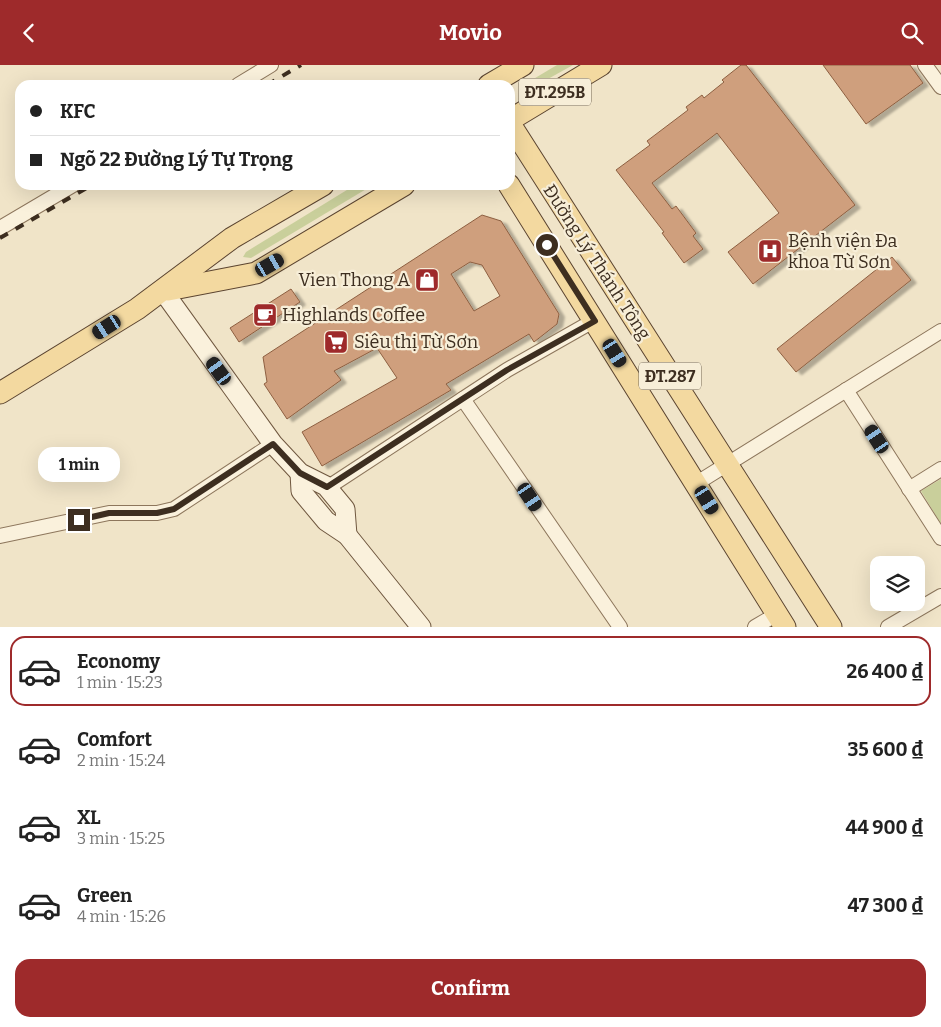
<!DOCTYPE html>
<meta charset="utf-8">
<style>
:root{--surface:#fff;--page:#f6f6f6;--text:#222;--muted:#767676;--line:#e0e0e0;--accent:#9e2a2b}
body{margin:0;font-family:Bitter,serif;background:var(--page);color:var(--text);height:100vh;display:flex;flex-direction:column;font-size:19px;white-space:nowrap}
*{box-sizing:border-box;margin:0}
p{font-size:16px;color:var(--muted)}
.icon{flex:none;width:28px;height:28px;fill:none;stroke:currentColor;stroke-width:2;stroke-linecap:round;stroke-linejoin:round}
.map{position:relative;height:562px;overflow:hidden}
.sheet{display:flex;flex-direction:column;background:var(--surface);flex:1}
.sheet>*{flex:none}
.guide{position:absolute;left:15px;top:15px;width:500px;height:110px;border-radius:15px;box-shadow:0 5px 20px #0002;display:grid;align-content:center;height:110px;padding:0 15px;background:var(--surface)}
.buttons{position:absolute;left:870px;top:491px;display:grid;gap:10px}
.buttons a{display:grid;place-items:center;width:55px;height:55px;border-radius:10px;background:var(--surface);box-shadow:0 5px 20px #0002;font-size:25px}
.end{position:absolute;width:22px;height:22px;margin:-11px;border:6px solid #3d2e20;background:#fff;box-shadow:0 0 0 2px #fff}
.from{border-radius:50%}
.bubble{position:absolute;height:35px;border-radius:15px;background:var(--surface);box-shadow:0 5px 20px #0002;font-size:16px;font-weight:700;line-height:35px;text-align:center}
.car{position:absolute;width:15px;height:30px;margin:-15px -8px;border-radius:6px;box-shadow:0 0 4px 1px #0007;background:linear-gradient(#222 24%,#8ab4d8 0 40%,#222 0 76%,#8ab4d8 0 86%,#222 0)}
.guide b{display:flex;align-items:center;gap:18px;height:48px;font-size:19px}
.guide b+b{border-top:1px solid var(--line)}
.guide i{width:12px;height:12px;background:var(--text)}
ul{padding:9px 0 0;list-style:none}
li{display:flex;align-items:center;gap:15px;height:70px;margin:0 10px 8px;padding:0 5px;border:2px solid transparent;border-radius:15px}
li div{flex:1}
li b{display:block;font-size:19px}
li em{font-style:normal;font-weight:700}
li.on{border-color:var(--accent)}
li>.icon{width:45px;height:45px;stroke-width:1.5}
.primary-button{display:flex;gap:10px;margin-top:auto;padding:10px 15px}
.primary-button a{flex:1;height:58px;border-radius:15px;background:var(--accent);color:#fff;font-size:20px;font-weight:700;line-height:58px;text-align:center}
header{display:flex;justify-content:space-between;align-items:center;height:65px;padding:0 15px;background:var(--accent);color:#fff;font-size:22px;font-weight:700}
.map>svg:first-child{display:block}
.green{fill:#c9cf9b}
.building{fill:#cf9f7d;stroke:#8d5f41;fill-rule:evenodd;filter:url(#shadow)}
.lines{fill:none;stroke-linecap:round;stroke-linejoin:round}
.minor-casing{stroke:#8d765c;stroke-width:16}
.secondary-casing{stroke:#6f573f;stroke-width:21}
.primary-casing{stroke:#5b4430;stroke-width:23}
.minor{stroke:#faf1dc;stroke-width:14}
.secondary{stroke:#faf1dc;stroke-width:19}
.primary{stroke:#f3d9a0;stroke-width:21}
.rail{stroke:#3d2e20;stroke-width:4;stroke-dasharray:9 9;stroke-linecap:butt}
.route{stroke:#3d2e20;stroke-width:6}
.labels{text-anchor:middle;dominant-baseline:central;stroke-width:4.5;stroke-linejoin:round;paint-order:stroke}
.shield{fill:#f7eed8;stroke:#756857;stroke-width:1}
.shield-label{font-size:16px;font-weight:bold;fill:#3d2e20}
.poi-label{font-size:18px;fill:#3d2e20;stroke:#f7eed8;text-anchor:start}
.street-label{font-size:18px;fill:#3d2e20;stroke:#f7eed8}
</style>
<header><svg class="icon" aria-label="back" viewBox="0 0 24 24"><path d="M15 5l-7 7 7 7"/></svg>Movio<svg class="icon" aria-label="search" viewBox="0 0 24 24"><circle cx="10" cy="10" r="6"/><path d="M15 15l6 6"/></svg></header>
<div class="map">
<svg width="941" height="562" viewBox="0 0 941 562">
<defs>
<filter id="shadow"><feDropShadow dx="5.5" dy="3" stdDeviation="1" flood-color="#0004"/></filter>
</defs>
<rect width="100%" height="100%" fill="#f0e4c8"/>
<!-- green -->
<g class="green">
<path d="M557 0H573L521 29 520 22Z"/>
<path d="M355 120H373L251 193 243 192 246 187Z"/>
<path d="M941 414V459L921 426Z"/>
</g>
<!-- building -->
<g class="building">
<path d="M741 0H746L855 140 753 219 728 187 779 148 717 68 652 118 672 144 676 141 696 168 693 171 703 184 684 198 662 168 664 167 616 105 650 80 647 76 688 45 686 42 702 30 704 33 724 17 722 15Z"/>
<path d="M823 0H910L923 18 866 59Z"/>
<path d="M482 150 501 156 559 249 557 259 534 277 529 269 446 319 451 325 322 401 302 367 397 313 377 283 334 306 341 315 287 354 264 319 267 317 263 292ZM470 197 482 200 500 231 474 246 451 209Z"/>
<path d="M892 192 911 215 796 307 777 284Z"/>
<path d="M291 224 300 237 239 277 230 263Z"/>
</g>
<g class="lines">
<defs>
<g id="minor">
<path d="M925 0 941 22"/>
<path d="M238 20 271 0"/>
<path d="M0 163 73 120"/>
<path d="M846 325 941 473"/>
<path d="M463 334 620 562"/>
<path d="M697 418 941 266"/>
<path d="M327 423 507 305 595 255"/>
<path d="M909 424 941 404"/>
<path d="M0 471 109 448H157L174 444 273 379"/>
<path d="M755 562 777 549"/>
<path d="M888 562 941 531"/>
</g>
<g id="secondary">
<path d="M163 226 273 379 300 408 326 421 345 444 347 470"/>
<path d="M300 408 301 426 326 456 347 470 421 562"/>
</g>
<g id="primary">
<path d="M489 20 523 0"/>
<path d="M510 55 601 0"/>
<path d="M510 59 831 562"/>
<path d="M509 120 785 562"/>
<path d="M168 225 256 208 404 120"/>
<path d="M0 328 137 244 232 173 323 120"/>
</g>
</defs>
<!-- minor casing -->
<use href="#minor" class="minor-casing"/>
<!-- secondary casing -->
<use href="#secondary" class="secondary-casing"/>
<!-- primary casing -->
<use href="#primary" class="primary-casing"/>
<!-- minor -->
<use href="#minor" class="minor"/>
<!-- secondary -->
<use href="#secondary" class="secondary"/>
<!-- primary -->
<use href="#primary" class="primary"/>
<!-- rail -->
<g class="rail">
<path d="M267 20 301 0"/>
<path d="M0 173 92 120"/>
</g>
</g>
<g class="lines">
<!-- route -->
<path class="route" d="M79 455 109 448H157L174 444 273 379 300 408 327 422 507 305 595 256 547 180"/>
</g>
<!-- icons -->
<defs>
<symbol id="hospital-square" viewBox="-11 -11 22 22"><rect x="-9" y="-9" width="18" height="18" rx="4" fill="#9e2a2b" stroke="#f7eed8"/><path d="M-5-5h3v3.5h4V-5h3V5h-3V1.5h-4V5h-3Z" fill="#fff"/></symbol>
<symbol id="shop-square" viewBox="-11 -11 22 22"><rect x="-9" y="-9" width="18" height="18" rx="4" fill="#9e2a2b" stroke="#f7eed8"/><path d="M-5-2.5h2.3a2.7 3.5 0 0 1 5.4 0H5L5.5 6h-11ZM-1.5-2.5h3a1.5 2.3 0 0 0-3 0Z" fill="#fff"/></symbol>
<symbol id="cafe-square" viewBox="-11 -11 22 22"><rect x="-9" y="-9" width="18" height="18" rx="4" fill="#9e2a2b" stroke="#f7eed8"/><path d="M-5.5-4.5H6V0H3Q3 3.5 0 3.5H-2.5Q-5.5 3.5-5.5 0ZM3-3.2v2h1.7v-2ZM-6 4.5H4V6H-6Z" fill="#fff"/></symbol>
<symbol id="supermarket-square" viewBox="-11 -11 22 22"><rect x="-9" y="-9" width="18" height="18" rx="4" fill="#9e2a2b" stroke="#f7eed8"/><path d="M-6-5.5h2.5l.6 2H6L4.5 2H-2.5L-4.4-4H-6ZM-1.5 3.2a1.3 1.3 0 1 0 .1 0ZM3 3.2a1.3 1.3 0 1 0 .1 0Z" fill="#fff"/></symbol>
</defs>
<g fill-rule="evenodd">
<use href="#hospital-square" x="756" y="172" width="28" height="28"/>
<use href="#shop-square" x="413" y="201" width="28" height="28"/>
<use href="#cafe-square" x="251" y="236" width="28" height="28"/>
<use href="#supermarket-square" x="322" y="263" width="28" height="28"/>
</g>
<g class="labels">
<!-- shield labels -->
<g class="shield">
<rect x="519" y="13.5" width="72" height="27" rx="4"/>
<rect x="639" y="297.5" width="62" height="27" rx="4"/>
</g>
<g class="shield-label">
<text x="555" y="27">ĐT.295B</text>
<text x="670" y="311">ĐT.287</text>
</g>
<!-- poi labels -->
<g class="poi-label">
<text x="788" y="176">Bệnh viện Đa<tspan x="788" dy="21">khoa Từ Sơn</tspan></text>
<text x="410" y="215" text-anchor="end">Vien Thong A</text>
<text x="282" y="250">Highlands Coffee</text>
<text x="354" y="277">Siêu thị Từ Sơn</text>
</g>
<!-- street labels -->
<g class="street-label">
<text transform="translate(597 197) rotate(57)">Đường Lý Thánh Tông</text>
</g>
</g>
</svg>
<div class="buttons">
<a><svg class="icon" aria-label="layers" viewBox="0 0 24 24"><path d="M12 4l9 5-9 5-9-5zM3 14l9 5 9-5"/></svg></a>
</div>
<i class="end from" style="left:547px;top:180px"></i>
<i class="end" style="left:79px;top:455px"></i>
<div class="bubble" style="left:38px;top:382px;width:82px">1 min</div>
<i class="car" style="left:270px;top:200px;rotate:60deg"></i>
<i class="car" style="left:107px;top:262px;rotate:238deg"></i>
<i class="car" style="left:615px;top:288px;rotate:148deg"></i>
<i class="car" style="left:219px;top:306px;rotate:324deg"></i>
<i class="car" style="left:877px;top:374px;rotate:327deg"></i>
<i class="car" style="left:530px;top:432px;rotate:146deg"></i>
<i class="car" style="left:707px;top:435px;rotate:148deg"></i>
<div class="guide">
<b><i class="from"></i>KFC</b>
<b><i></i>Ngõ 22 Đường Lý Tự Trọng</b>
</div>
</div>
<section class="sheet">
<ul>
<li class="on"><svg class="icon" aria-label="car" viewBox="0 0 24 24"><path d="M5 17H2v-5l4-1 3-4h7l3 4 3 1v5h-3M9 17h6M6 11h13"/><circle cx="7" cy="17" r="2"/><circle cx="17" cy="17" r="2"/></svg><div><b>Economy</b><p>1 min · 15:23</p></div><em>26 400 ₫</em></li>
<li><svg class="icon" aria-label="car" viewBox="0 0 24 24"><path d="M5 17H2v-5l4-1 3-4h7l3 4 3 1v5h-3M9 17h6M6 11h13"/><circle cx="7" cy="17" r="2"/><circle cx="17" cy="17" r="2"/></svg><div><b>Comfort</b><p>2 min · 15:24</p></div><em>35 600 ₫</em></li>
<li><svg class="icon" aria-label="car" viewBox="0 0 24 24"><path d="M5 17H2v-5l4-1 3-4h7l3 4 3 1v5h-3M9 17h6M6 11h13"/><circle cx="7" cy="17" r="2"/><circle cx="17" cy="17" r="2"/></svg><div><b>XL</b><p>3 min · 15:25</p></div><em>44 900 ₫</em></li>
<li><svg class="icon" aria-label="car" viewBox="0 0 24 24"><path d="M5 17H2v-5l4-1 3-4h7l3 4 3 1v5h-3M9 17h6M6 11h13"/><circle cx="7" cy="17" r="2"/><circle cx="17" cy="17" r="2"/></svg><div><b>Green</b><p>4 min · 15:26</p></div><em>47 300 ₫</em></li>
</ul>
<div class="primary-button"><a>Confirm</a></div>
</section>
